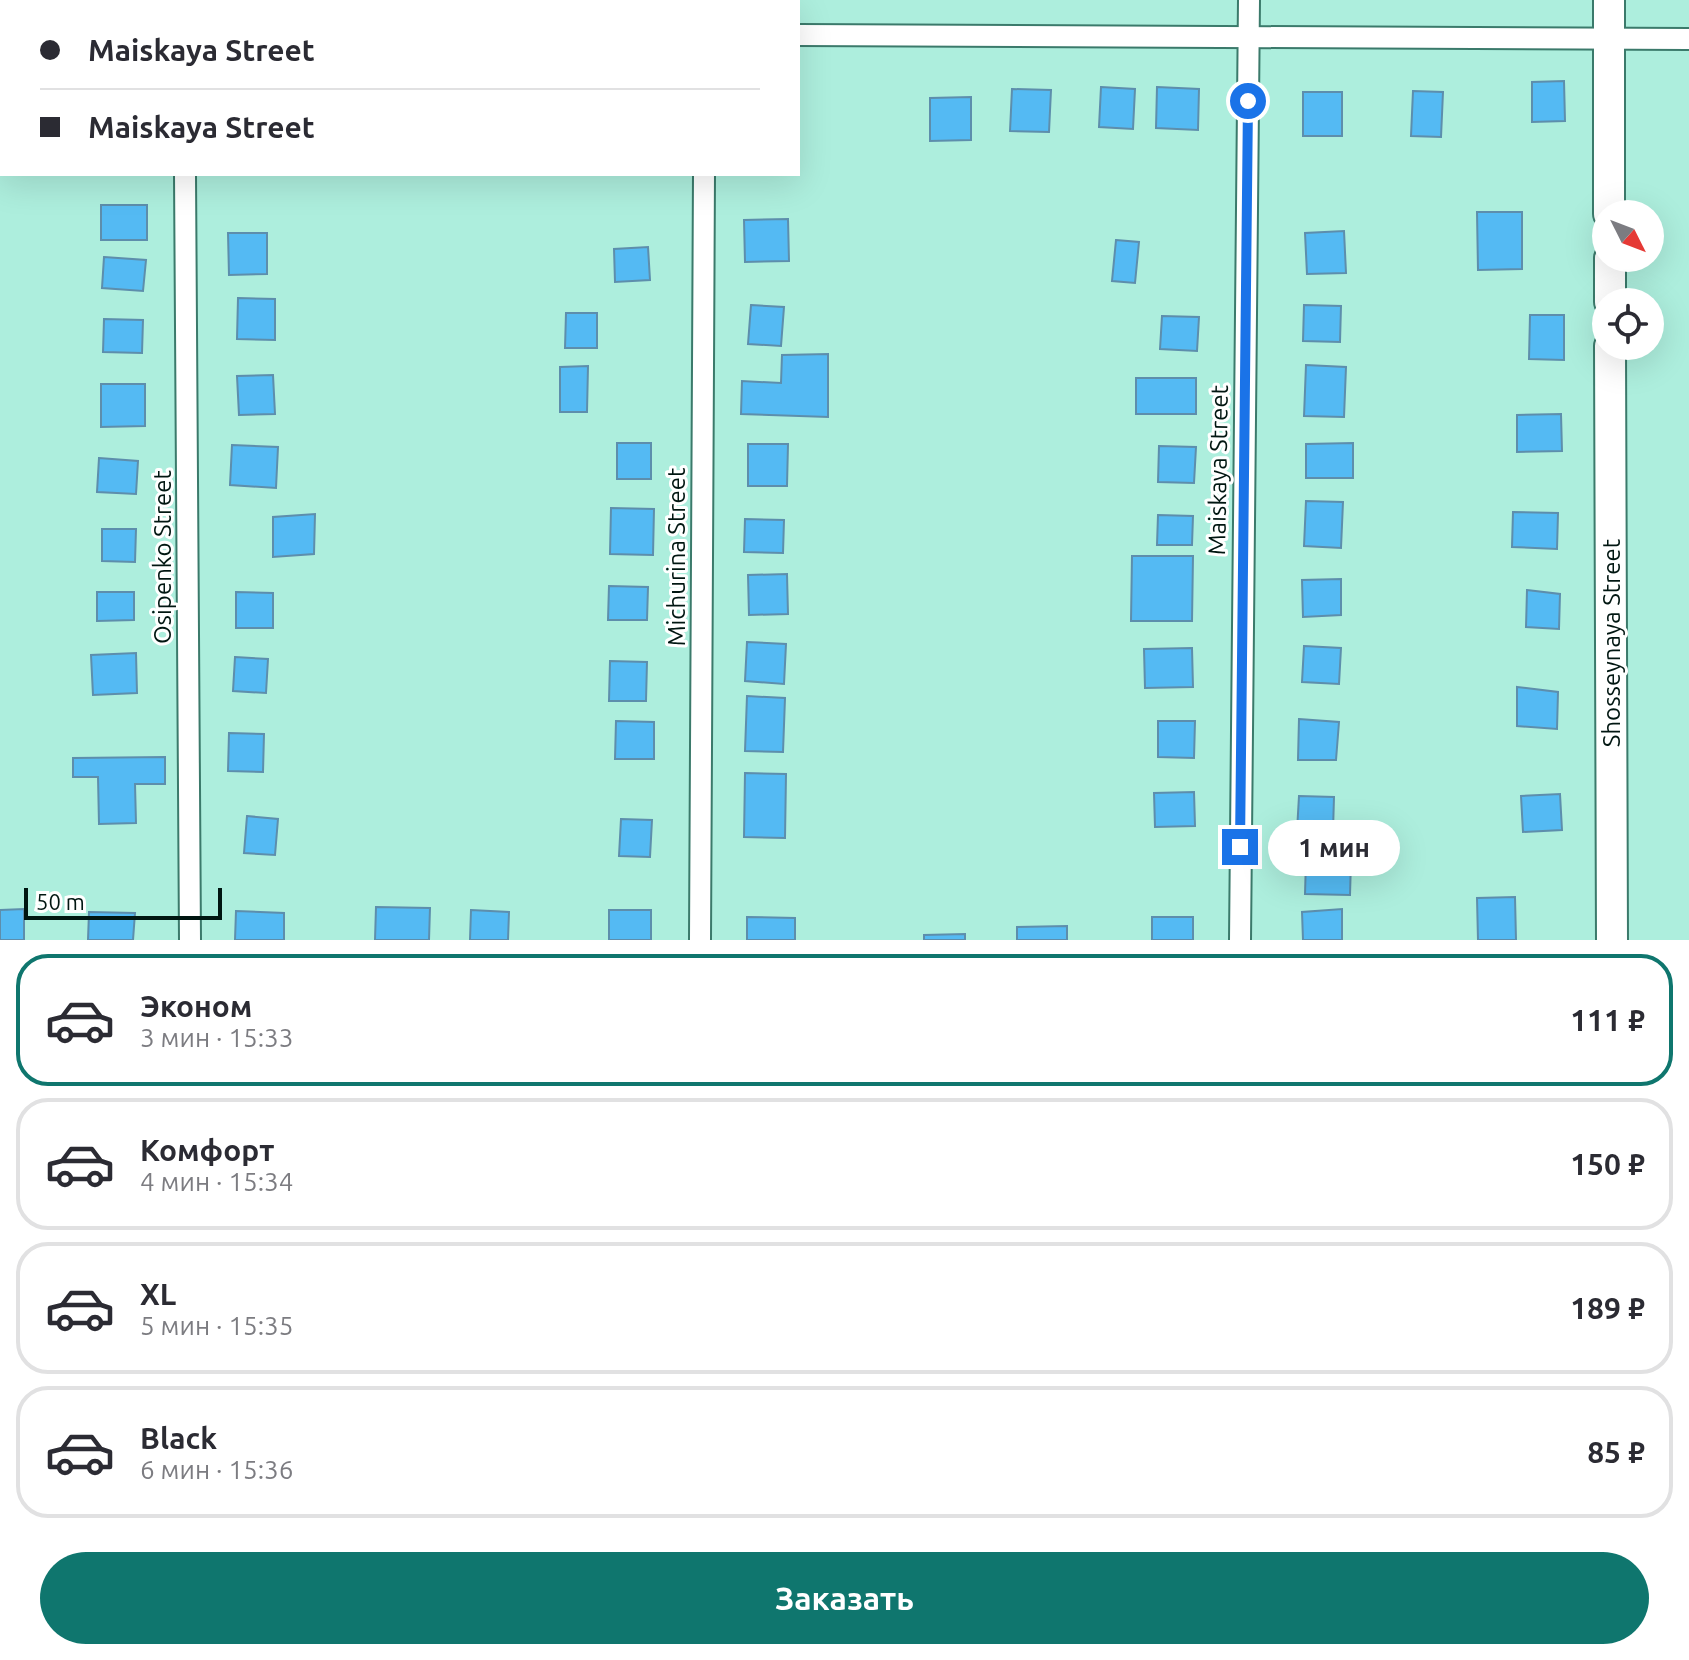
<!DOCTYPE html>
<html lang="ru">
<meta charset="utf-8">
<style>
:root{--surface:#fff;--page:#f7f7f7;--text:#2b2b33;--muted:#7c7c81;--line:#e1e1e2;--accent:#0f766e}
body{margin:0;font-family:Ubuntu,sans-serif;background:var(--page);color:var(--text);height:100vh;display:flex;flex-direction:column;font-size:30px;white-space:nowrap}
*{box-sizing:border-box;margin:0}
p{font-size:26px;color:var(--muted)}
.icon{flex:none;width:44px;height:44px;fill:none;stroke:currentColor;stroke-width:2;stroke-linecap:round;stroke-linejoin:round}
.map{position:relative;height:940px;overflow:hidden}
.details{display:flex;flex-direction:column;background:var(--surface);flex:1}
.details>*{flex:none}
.hud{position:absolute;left:0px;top:0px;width:800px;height:176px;box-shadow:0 8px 32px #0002;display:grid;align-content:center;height:176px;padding:0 40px;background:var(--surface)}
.needle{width:52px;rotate:132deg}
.fabs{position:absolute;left:1592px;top:200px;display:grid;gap:16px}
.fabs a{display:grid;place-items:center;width:72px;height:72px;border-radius:50%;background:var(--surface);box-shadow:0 8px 32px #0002;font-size:40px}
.scale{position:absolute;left:24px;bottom:20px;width:198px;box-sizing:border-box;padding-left:8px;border:4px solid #001611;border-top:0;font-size:22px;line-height:28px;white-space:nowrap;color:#001611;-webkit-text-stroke:6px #fff;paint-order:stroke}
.end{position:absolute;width:36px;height:36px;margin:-18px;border:10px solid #1a73e8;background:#fff;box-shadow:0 0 0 4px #fff}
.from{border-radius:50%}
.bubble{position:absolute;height:56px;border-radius:28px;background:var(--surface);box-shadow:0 8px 32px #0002;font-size:26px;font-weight:700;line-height:56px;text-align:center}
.hud b{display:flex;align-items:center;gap:28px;height:76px;font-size:30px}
.hud b+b{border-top:2px solid var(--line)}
.hud i{width:20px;height:20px;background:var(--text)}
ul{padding:14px 0 0;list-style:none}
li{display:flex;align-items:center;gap:24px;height:132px;margin:0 16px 12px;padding:0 24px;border:4px solid var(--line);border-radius:32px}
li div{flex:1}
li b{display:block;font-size:30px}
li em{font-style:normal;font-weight:700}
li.active{border-color:var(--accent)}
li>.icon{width:72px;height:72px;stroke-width:1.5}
.action{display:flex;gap:16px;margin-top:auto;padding:16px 40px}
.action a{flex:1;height:92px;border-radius:48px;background:var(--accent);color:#fff;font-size:32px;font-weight:700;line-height:92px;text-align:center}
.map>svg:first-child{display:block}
.building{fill:#54baf3;stroke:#5d8eac;stroke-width:2}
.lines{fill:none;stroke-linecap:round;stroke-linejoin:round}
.minor-casing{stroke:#3b7a6b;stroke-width:24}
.secondary-casing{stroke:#3b7a6b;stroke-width:34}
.minor{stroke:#fff;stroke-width:20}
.secondary{stroke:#fff;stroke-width:30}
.route{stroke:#1a73e8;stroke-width:10}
.labels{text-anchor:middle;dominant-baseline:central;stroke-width:6;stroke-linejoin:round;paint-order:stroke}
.street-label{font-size:24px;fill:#001611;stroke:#fff}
</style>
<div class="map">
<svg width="1689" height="940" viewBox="0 0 1689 940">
<rect width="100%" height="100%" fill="#adeedd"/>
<!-- building -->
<g class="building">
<path d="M1564 81 1565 121 1532 122V82Z"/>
<path d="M1101 87 1135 89 1133 129 1099 127Z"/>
<path d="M1157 87 1199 89 1198 130 1156 128Z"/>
<path d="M1012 89 1051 90 1049 132 1010 131Z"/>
<path d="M1413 91 1443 92 1441 137 1411 136Z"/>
<rect x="1303" y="92" width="39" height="44"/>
<path d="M971 97V140L930 141V98Z"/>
<rect x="101" y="205" width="46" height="35"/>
<path d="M1477 212H1522V269L1478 270Z"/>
<path d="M788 219 789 261 745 262 744 220Z"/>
<path d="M1344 231 1346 273 1307 274 1305 233Z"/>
<path d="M228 233H267V274L229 275Z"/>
<path d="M1116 240 1139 242 1135 283 1112 281Z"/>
<path d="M648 247 650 280 615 282 614 249Z"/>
<path d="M104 257 146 260 143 291 102 288Z"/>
<path d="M238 298 275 299V340L237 339Z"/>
<path d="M751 305 784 307 781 346 748 344Z"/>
<path d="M1304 305 1341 306 1340 342 1303 341Z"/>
<path d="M566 313H597V348H565Z"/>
<path d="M1530 315H1564V360L1529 359Z"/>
<path d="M1162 316 1199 317 1197 351 1160 349Z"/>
<path d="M104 319 143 320 142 353 103 352Z"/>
<path d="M828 354V417L741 414 742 381 781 383 782 355Z"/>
<path d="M1306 365 1346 367 1344 417 1304 416Z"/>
<path d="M588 366 587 412H560V367Z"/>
<path d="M273 375 275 414 239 415 237 376Z"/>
<rect x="1136" y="378" width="60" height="36"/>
<path d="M101 384H145V426L101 427Z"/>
<path d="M1561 414 1562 451 1517 452V415Z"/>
<rect x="617" y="443" width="34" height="36"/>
<path d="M1353 443V478H1306V444Z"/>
<path d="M748 444H788L787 486H748Z"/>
<path d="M232 445 278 447 276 488 230 485Z"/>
<path d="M1159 446 1196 447 1194 483 1158 482Z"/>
<path d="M99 458 138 461 136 494 97 492Z"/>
<path d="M1306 501 1343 502 1341 548 1304 546Z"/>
<path d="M611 508 654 509 653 555 610 554Z"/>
<path d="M1513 512 1558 513 1557 549 1512 547Z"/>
<path d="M315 514 314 554 273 557V517Z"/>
<path d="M1158 515 1193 516 1192 545H1157Z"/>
<path d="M745 519 784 520 783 553 744 552Z"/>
<path d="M102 529H136L135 562 102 561Z"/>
<path d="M1132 556H1193L1192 621H1131Z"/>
<path d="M787 574 788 614 749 615 748 575Z"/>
<path d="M1341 579V615L1303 617 1302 580Z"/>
<path d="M609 586 648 587 647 620H608Z"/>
<path d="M1527 590 1560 594 1559 629 1526 627Z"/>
<path d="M97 592H134V620L97 621Z"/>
<path d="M236 592 273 593V628H236Z"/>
<path d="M747 642 786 644 784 684 745 681Z"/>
<path d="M1304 646 1341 648 1339 684 1302 682Z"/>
<path d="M1192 648 1193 687 1145 688 1144 649Z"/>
<path d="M136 653 137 693 93 695 91 655Z"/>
<path d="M235 657 268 659 266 693 233 691Z"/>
<path d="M610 661 647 662 646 701H609Z"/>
<path d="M1517 687 1558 692 1557 729 1517 726Z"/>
<path d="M747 696 785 698 783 752 745 751Z"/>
<path d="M1299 719 1339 722 1336 760H1298Z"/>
<path d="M616 721 654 722V759H615Z"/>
<path d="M1158 721H1195L1194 758 1158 757Z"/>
<path d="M229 733 264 734 263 772 228 771Z"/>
<path d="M165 757V784H135L136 823 99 824 98 777H73V758Z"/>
<path d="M745 773 786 774 785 838 744 837Z"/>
<path d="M1194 792 1195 826 1155 827 1154 793Z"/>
<path d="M1560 794 1562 830 1523 832 1521 796Z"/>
<path d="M1299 796 1334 797 1333 831H1297Z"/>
<path d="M247 816 278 819 275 855 244 853Z"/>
<path d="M621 819 652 820 650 857 619 856Z"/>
<path d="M1306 860 1351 861 1350 895 1305 894Z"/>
<path d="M1515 897 1516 940H1478L1477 898Z"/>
<path d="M376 907 430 908 429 940H375Z"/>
<path d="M24 909V940H0V910Z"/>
<path d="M1342 909V940H1303L1302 912Z"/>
<path d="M471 910 509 912 508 940H470Z"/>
<rect x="609" y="910" width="42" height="30"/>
<path d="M236 911 284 913V940H235Z"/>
<path d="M89 912 135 913 133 940H88Z"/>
<path d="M747 917 795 918V940H747Z"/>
<rect x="1152" y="917" width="41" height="23"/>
<path d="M1067 926V940H1017V927Z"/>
<path d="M965 934V940H924V935Z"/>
</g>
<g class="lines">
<defs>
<g id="minor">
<path d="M184 0V2"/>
<path d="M704 0V2"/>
<path d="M798 35 1689 39"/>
<path d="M0 37H2"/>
<path d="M185 174 190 940"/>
<path d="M700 940 704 174"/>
<path d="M1240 940 1249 0"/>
</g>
<g id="secondary">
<path d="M1609 0V214"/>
<path d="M1610 258V302"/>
<path d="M1610 346 1612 940"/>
</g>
</defs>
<!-- minor casing -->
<use href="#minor" class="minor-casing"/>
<!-- secondary casing -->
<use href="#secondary" class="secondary-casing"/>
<!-- minor -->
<use href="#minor" class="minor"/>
<!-- secondary -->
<use href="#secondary" class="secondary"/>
</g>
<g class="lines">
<!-- route -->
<path class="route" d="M1240 847 1248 101"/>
</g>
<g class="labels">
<!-- street labels -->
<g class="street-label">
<text transform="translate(1218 470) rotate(-89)">Maiskaya Street</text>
<text transform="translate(162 557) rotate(-90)">Osipenko Street</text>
<text transform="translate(676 557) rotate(-90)">Michurina Street</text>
<text transform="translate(1611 643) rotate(-90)">Shosseynaya Street</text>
</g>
</g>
</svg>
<div class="fabs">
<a><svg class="needle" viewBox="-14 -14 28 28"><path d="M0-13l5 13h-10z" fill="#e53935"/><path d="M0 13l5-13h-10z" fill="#7c7c81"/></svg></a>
<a><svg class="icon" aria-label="locate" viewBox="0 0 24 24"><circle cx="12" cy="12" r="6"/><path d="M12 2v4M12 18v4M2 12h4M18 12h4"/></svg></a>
</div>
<div class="scale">50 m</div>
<i class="end from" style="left:1248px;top:101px"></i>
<i class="end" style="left:1240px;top:847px"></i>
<div class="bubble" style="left:1268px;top:820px;width:132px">1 мин</div>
<div class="hud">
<b><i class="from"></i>Maiskaya Street</b>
<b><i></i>Maiskaya Street</b>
</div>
</div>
<section class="details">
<ul>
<li class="active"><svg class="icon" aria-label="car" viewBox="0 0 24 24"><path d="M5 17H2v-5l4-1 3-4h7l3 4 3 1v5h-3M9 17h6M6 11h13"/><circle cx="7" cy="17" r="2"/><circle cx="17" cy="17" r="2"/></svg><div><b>Эконом</b><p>3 мин · 15:33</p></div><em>111 ₽</em></li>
<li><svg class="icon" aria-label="car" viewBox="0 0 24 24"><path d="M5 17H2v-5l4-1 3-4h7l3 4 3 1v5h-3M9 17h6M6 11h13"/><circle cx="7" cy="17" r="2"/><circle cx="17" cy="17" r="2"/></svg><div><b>Комфорт</b><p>4 мин · 15:34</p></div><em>150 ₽</em></li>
<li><svg class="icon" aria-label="car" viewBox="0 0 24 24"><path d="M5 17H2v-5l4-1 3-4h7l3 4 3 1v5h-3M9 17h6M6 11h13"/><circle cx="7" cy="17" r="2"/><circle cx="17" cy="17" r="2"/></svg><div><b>XL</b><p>5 мин · 15:35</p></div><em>189 ₽</em></li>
<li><svg class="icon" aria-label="car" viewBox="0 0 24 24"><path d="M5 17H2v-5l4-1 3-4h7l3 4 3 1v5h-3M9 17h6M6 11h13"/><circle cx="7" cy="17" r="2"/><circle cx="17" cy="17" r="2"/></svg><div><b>Black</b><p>6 мин · 15:36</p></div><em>85 ₽</em></li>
</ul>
<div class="action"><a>Заказать</a></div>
</section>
